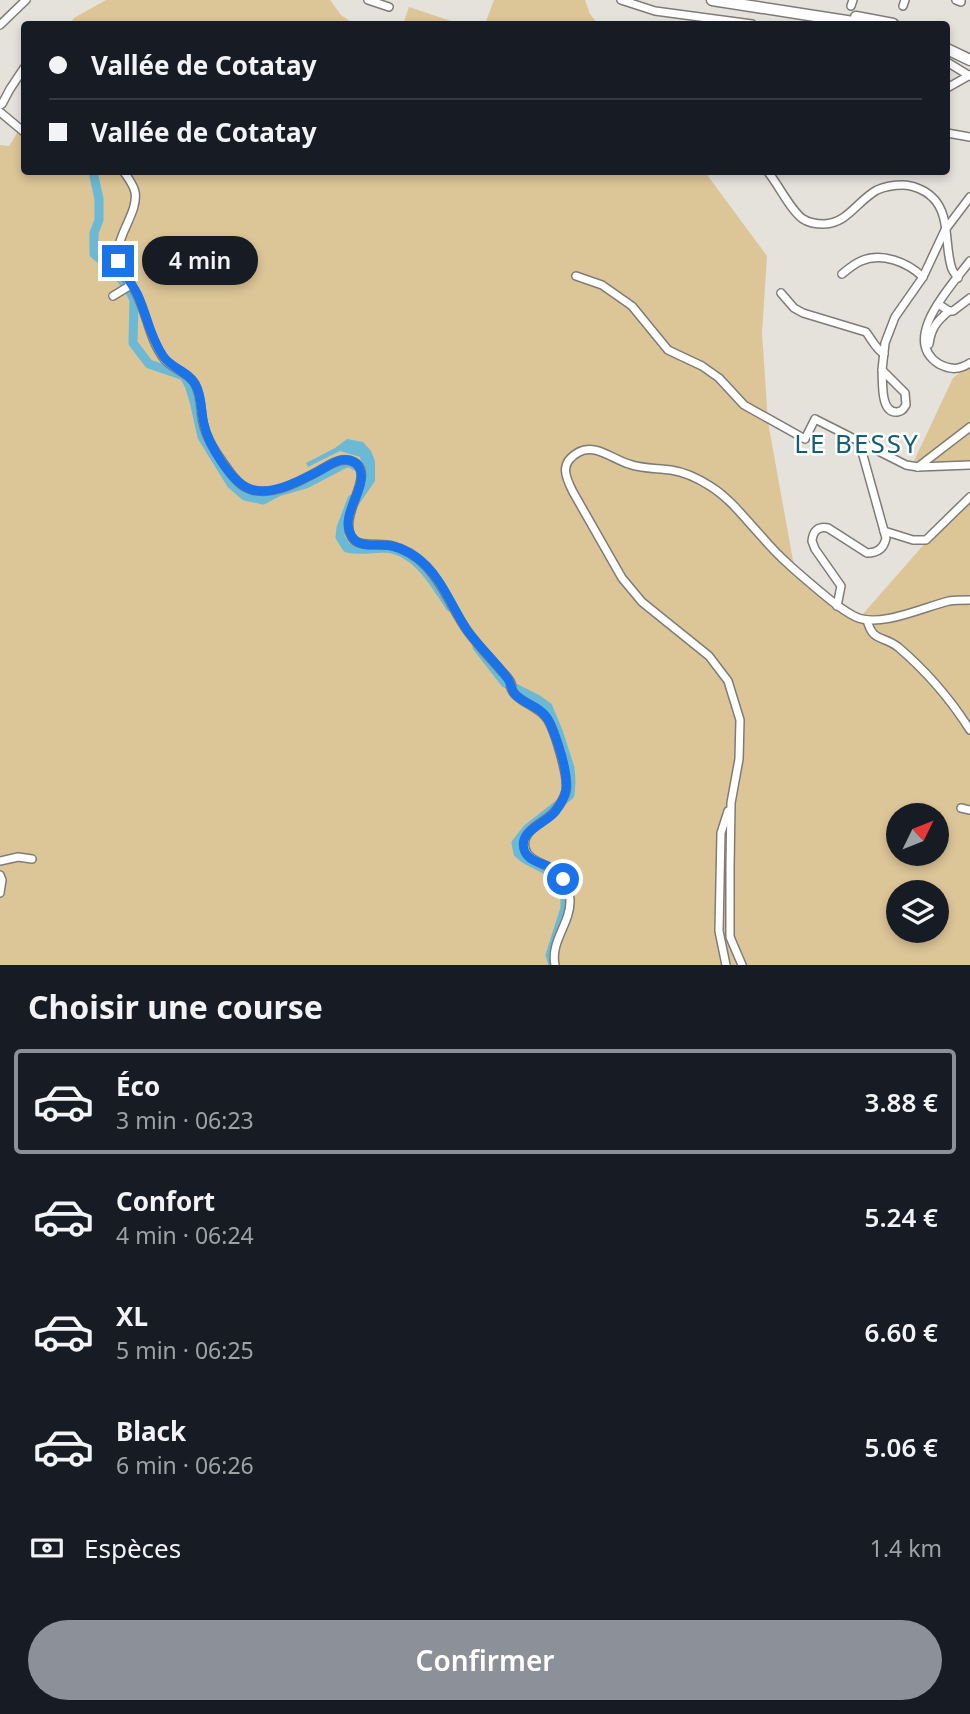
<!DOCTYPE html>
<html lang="fr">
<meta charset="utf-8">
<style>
:root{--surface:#171b24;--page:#20242c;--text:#f1f3f6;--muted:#9ea1a6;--line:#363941;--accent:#8c9099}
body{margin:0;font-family:"Noto Sans",sans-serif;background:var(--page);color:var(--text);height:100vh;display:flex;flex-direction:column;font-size:26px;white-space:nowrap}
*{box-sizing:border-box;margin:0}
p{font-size:23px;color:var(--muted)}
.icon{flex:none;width:38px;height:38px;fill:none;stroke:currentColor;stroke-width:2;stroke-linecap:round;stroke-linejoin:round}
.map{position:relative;height:965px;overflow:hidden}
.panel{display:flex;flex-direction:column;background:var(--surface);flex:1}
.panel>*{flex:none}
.top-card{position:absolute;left:21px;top:21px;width:929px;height:154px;border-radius:7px;box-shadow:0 4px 10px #0003;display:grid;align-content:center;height:154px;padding:0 28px;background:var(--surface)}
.needle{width:46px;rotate:47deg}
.controls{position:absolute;left:886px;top:803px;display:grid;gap:14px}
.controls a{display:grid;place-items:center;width:63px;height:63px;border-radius:50%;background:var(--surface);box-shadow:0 4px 10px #0003;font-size:35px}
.end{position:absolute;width:32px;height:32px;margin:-16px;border:9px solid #1a73e8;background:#fff;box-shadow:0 0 0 4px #fff}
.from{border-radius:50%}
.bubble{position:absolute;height:49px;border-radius:24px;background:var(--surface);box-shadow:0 4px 10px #0003;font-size:23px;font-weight:600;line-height:49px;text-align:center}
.top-card b{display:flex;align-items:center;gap:24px;height:66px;font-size:26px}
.top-card b+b{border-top:2px solid var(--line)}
.top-card i{width:18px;height:18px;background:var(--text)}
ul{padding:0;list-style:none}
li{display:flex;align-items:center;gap:21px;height:105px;margin:0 14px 10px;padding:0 14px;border:4px solid transparent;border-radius:7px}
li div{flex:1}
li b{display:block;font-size:26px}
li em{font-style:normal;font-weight:600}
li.current{border-color:var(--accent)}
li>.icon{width:63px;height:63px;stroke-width:1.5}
h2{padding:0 28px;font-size:32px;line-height:84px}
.pay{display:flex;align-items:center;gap:18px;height:77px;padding:0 28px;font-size:26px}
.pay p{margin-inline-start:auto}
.primary-button{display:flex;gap:14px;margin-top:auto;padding:14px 28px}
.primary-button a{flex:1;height:80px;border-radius:42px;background:var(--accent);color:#fff;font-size:28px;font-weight:600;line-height:80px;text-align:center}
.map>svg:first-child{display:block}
.green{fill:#dcc597;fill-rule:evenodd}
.water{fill:#6bb9d4}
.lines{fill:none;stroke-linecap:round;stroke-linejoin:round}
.river{stroke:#6bb9d4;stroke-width:9}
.minor-casing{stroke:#7f7c77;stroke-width:10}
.highway-casing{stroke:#7f7c77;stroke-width:13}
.minor{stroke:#fff;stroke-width:7}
.highway{stroke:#fff;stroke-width:10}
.route{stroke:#1a73e8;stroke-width:9}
.labels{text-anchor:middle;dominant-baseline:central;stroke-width:5;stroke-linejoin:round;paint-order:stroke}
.neighbourhood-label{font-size:26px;letter-spacing:2px;fill:#106178;stroke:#fff}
</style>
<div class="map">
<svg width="970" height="965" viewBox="0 0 970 965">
<rect width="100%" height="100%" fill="#e5e2dc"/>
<!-- green -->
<g class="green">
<path d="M106 0H330L341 15 354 24H70L74 18Z"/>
<path d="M494 0H585L590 14 598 24H485Z"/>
<path d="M409 7 460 24H403Z"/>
<path d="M24 122V172H705L767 256 762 333 768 422 794 566 836 599 862 615 970 492V965H0V145L9 146ZM898 816H936V854H898ZM898 892H936V931H898Z"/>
<path d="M970 365V462L914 461 953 378Z"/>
</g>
<!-- water -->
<path class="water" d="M347 439 363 442 371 451 375 461V481L353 513 365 477 360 457 340 451 308 467 306 463 335 448Z"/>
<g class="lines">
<!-- river -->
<g class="river">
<path d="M93 172 99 199V220L94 233V254L111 268 127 286 134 300 133 343 149 364 184 376 189 385 194 401 202 437 231 484 245 496 263 500 278 492 306 484 346 463H351L355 466"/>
<path d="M352 499 341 528 340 537 347 548C360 551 372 548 386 548 416 550 435 584 450 607"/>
<path d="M477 647 505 683 537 699 548 707 558 731 570 768 571 782 570 795 527 829 516 843 518 853 525 859 552 873 560 883 565 897V908L550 955 553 965"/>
</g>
<defs>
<g id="minor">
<path d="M368 0 389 7"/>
<path d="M621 0 655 11 752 24"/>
<path d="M956 0 961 2V0"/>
<path d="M851 6 853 0"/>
<path d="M903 6 905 0"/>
<path d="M0 25 26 0"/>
<path d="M947 62 970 76"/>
<path d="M947 88 970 75"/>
<path d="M0 105 2 104 10 89 24 68"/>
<path d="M0 112 24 132"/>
<path d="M947 133 970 137"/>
<path d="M124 172C128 178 133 184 135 192 139 214 112 239 119 263 122 276 133 285 138 297 148 318 150 341 165 360 174 370 188 372 195 384 202 397 200 410 203 423 207 440 217 454 227 468 232 475 238 484 247 488 270 499 302 480 322 469 331 464 343 456 354 462 378 474 334 519 354 540 361 547 382 543 393 546 405 549 417 557 426 566 445 586 453 612 469 633 478 645 489 657 499 668 502 672 507 676 510 681 515 691 507 682 513 692 520 703 540 706 548 720 555 732 569 778 566 791 564 799 557 810 551 815 541 824 521 831 525 848 529 868 569 862 570 900 571 923 550 941 555 965"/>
<path d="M768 172C778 184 791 211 803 219 809 223 817 224 824 224 848 223 857 201 877 190 886 186 893 185 903 185 912 185 925 190 932 197 951 214 944 247 952 269 953 272 956 275 958 278"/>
<path d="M970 261C953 284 899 339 939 364 951 370 959 370 970 363"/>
<path d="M842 274C848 269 854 264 861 261 882 252 907 262 923 277"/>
<path d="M576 276 602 285 632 306 668 350 702 366 719 378 744 405 805 439 815 419 906 465 918 467 970 465"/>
<path d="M781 293 794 308 803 313 866 332C872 340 876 349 884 354"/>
<path d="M113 296 131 285"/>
<path d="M938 304 949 311H953L970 298"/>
<path d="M929 344C931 328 937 321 949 311"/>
<path d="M882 370 905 393 906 405C903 409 903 411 897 412 880 413 883 382 882 370L885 343 895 317 923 277 945 230 970 197"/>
<path d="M918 467 970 427"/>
<path d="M884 531 913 540H926L970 497"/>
<path d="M837 606 841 586 815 549 812 541C813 531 818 526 828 528L867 553C878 553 884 548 886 538L859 441"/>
<path d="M867 620C873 643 883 635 898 647 925 670 951 700 970 730"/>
<path d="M961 808 970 810"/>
<path d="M0 861 18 857 32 859"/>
<path d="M0 875 2 880 0 893"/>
<path d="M726 965 719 931 721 833 728 811"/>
<path d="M742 965 730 937V866L731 803 739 759 740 720 728 681 709 656 642 602 622 578 573 492C565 476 559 463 579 452 595 443 614 460 629 464 642 469 657 468 671 470 684 472 699 479 710 486 731 499 746 520 763 538 779 557 798 573 817 589 829 599 841 610 856 617 880 628 924 607 949 601 956 600 963 600 970 600"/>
</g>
<g id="highway">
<path d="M712 0 866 24"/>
<path d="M856 17 893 24"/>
<path d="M947 49 970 60"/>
</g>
</defs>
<!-- minor casing -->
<use href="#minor" class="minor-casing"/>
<!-- highway casing -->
<use href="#highway" class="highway-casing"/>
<!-- minor -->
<use href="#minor" class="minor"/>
<!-- highway -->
<use href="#highway" class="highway"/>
</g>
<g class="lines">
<!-- route -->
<path class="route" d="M118 261C124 275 134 285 139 298 147 318 151 338 163 356 173 370 190 371 197 388 202 399 201 412 204 424 208 444 232 485 253 490 274 495 299 481 317 472 325 468 333 462 341 460 348 459 356 461 359 467 370 489 336 515 353 538 361 549 379 543 392 546 400 548 409 552 416 557 441 575 451 606 467 630 479 647 496 662 508 679 511 683 511 689 514 693 523 705 542 705 550 723 557 740 568 771 566 789 565 797 559 807 554 813 544 824 516 832 525 852 530 862 543 863 552 868 556 870 559 875 563 879"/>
</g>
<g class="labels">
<!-- neighbourhood labels -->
<g class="neighbourhood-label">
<text x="857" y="443">LE BESSY</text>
</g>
</g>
</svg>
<div class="controls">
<a><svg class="needle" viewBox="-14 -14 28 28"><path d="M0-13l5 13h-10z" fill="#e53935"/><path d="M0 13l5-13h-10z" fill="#9ea1a6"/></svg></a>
<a><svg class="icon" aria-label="layers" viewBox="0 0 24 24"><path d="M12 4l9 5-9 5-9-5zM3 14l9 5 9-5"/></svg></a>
</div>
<i class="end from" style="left:563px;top:879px"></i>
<i class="end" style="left:118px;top:261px"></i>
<div class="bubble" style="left:142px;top:236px;width:116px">4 min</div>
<div class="top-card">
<b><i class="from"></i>Vallée de Cotatay</b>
<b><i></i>Vallée de Cotatay</b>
</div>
</div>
<section class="panel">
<h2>Choisir une course</h2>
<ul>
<li class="current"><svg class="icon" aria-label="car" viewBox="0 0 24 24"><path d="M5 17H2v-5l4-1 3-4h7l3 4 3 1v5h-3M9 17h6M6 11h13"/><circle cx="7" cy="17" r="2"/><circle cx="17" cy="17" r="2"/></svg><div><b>Éco</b><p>3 min · 06:23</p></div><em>3.88 €</em></li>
<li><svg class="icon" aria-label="car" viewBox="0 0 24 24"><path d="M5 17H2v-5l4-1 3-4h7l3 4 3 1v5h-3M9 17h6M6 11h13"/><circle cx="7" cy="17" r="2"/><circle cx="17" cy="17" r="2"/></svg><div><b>Confort</b><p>4 min · 06:24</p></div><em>5.24 €</em></li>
<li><svg class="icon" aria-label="car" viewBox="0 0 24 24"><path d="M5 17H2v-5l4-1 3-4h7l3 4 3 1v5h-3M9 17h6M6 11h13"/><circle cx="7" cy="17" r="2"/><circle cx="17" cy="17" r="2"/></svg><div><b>XL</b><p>5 min · 06:25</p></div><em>6.60 €</em></li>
<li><svg class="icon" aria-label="car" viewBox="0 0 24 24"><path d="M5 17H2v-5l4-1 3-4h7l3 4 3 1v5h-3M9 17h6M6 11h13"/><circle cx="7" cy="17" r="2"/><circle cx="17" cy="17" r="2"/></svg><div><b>Black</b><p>6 min · 06:26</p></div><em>5.06 €</em></li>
</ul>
<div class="pay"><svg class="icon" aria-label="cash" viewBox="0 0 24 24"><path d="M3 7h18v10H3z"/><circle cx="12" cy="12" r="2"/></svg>Espèces<p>1.4 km</p></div>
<div class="primary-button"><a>Confirmer</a></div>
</section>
